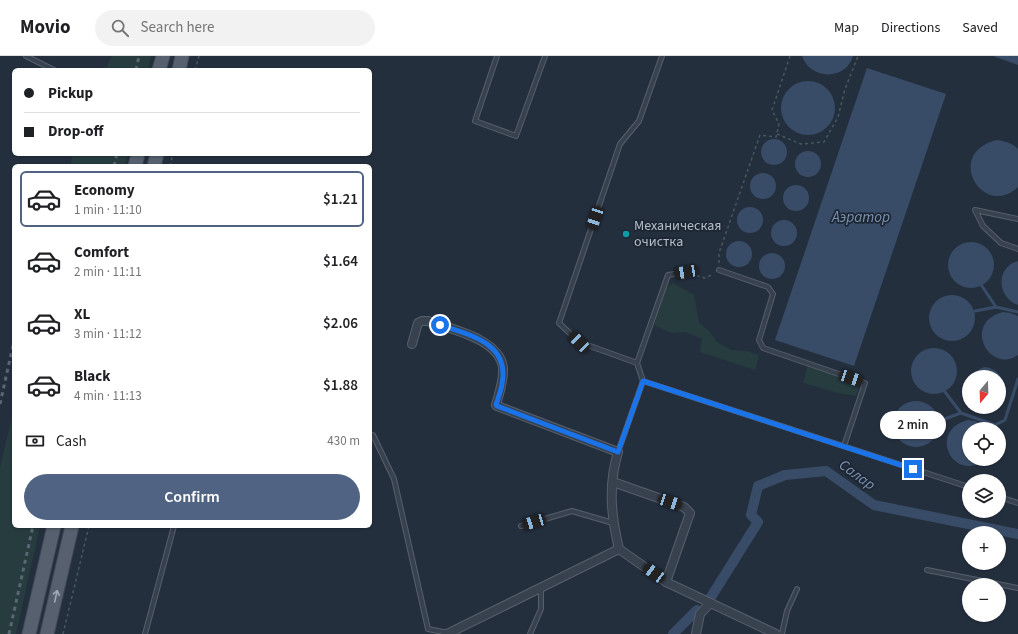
<!DOCTYPE html>
<meta charset="utf-8">
<style>
:root{--surface:#fff;--page:#f2f2f2;--text:#202124;--muted:#757577;--line:#e0e0e0;--accent:#506383}
body{margin:0;font-family:"Source Sans 3",sans-serif;background:var(--page);color:var(--text);height:100vh;display:flex;flex-direction:column;font-size:15px;white-space:nowrap}
*{box-sizing:border-box;margin:0}
p{font-size:13px;color:var(--muted)}
.icon{flex:none;width:22px;height:22px;fill:none;stroke:currentColor;stroke-width:2;stroke-linecap:round;stroke-linejoin:round}
.map{position:relative;flex:1;overflow:hidden}
.details{position:absolute;left:12px;top:108px;width:360px;height:364px;display:flex;flex-direction:column;background:var(--surface);border-radius:6px;box-shadow:0 1px 3px #0004}
.details>*{flex:none}
.hud{position:absolute;left:12px;top:12px;width:360px;height:88px;border-radius:6px;box-shadow:0 1px 3px #0004;display:grid;align-content:center;height:88px;padding:0 12px;background:var(--surface)}
.needle{width:26px;rotate:199deg}
.buttons{position:absolute;left:962px;top:314px;display:grid;gap:8px}
.buttons a{display:grid;place-items:center;width:44px;height:44px;border-radius:50%;background:var(--surface);box-shadow:0 1px 3px #0004;font-size:20px}
.end{position:absolute;width:18px;height:18px;margin:-9px;border:5px solid #1a73e8;background:#fff;box-shadow:0 0 0 2px #fff}
.from{border-radius:50%}
.bubble{position:absolute;height:28px;border-radius:14px;background:var(--surface);box-shadow:0 1px 3px #0004;font-size:13px;font-weight:600;line-height:28px;text-align:center}
.car{position:absolute;width:12px;height:24px;margin:-12px -6px;border-radius:5px;box-shadow:0 0 3px 1px #0007;background:linear-gradient(#222 24%,#8ab4d8 0 40%,#222 0 76%,#8ab4d8 0 86%,#222 0)}
.hud b{display:flex;align-items:center;gap:14px;height:38px;font-size:15px}
.hud b+b{border-top:1px solid var(--line)}
.hud i{width:10px;height:10px;background:var(--text)}
ul{padding:7px 0 0;list-style:none}
li{display:flex;align-items:center;gap:12px;height:56px;margin:0 8px 6px;padding:0 4px;border:2px solid transparent;border-radius:6px}
li div{flex:1}
li b{display:block;font-size:15px}
li em{font-style:normal;font-weight:600}
li.on{border-color:var(--accent)}
li>.icon{width:36px;height:36px;stroke-width:1.5}
.pay{display:flex;align-items:center;gap:10px;height:44px;padding:0 12px;font-size:15px}
.pay p{margin-inline-start:auto}
.button{display:flex;gap:8px;margin-top:auto;padding:8px 12px}
.button a{flex:1;height:46px;border-radius:24px;background:var(--accent);color:#fff;font-size:16px;font-weight:600;line-height:46px;text-align:center}
header{display:flex;align-items:center;gap:24px;box-sizing:border-box;height:56px;padding:0 20px;background:var(--surface);border-bottom:1px solid var(--line)}
header strong{font-size:19px}
nav{display:flex;gap:22px;margin-inline-start:auto;font-size:14px}
.search{width:280px;height:36px;background:var(--page);display:flex;align-items:center;gap:10px;box-sizing:border-box;padding:0 14px;border-radius:22px;color:var(--muted);font-size:15px}
.map>svg:first-child{display:block}
.green{fill:#263c3f}
.water{fill:#394c67}
.lines{fill:none;stroke-linecap:round;stroke-linejoin:round}
.stream{stroke:#394c67;stroke-width:3}
.canal{stroke:#394c67;stroke-width:10}
.lane-casing{stroke:#565f6c;stroke-width:6}
.street-casing{stroke:#565f6c;stroke-width:10}
.primary-casing{stroke:#414a57;stroke-width:15}
.path{stroke:#44595c;stroke-width:1.5;stroke-dasharray:3 3;stroke-linecap:butt}
.lane{stroke:#38414e;stroke-width:4}
.street{stroke:#38414e;stroke-width:8}
.primary{stroke:#56606e;stroke-width:13}
.rail{stroke:#5a6575;stroke-width:3;stroke-dasharray:4 4;stroke-linecap:butt}
.oneway{stroke:#a1aab7}
.route{stroke:#1a73e8;stroke-width:5}
.culture-dot{fill:#0f9aa8;stroke:#1d2633;stroke-width:1.5}
.labels{text-anchor:middle;dominant-baseline:central;stroke-width:3.5;stroke-linejoin:round;paint-order:stroke}
.poi-label{font-size:14px;fill:#b4bcc9;stroke:#1d2633;text-anchor:start}
.water-label{font-size:15px;font-style:italic;fill:#7c92b1;stroke:#1d2633}
</style>
<header>
<strong>Movio</strong>
<div class="search"><svg class="icon" aria-label="search" viewBox="0 0 24 24"><circle cx="10" cy="10" r="6"/><path d="M15 15l6 6"/></svg>Search here</div>
<nav><a>Map</a><a>Directions</a><a>Saved</a></nav>
</header>
<div class="map">
<svg width="1018" height="578" viewBox="0 0 1018 578">
<rect width="100%" height="100%" fill="#242f3e"/>
<!-- green -->
<g class="green">
<path d="M112 0H151L148 14H105Z"/>
<path d="M73 98H127L125 110H70Z"/>
<path d="M673 227 694 239 699 267 708 274 717 286 731 294 746 295 759 299 755 314 700 296 702 283 686 276 672 277 654 269 666 232Z"/>
<path d="M808 308 860 329 856 340 838 337 803 327Z"/>
<path d="M14 353V470H40L16 578H0V411Z"/>
</g>
<!-- water -->
<g class="water">
<path d="M802 0H853C846 25 810 24 802 0Z"/>
<path d="M993 0H1018V9Z"/>
<path d="M867 12 946 38 854 310 775 284Z"/>
<circle cx="808" cy="52" r="27"/>
<circle cx="774" cy="96" r="13"/>
<path d="M997 84C1005 85 1012 87 1018 93V131C983 164 943 97 997 84Z"/>
<circle cx="808" cy="108" r="13"/>
<circle cx="763" cy="130" r="13"/>
<circle cx="796" cy="142" r="13"/>
<circle cx="750" cy="164" r="13"/>
<circle cx="784" cy="177" r="13"/>
<circle cx="739" cy="198" r="13"/>
<circle cx="971" cy="209" r="23"/>
<circle cx="772" cy="210" r="13"/>
<path d="M1018 205V249C997 242 995 211 1018 205Z"/>
<circle cx="952" cy="262" r="23"/>
<path d="M1003 256 1011 257 1018 260V299C990 319 961 267 1003 256Z"/>
<circle cx="934" cy="315" r="23"/>
<path d="M985 311C1018 315 1007 377 971 351H999V321H969V349C957 333 968 316 985 311Z"/>
<circle cx="916" cy="368" r="23"/>
<path d="M968 364C977 365 982 367 988 373H969V403H987C954 429 926 375 968 364Z"/>
</g>
<g class="lines">
<!-- stream -->
<g class="stream">
<path d="M982 230 996 251"/>
<path d="M975 255 996 251 1018 256"/>
<path d="M945 336 961 357"/>
<path d="M939 365 961 357 995 369 1005 364 1018 323"/>
</g>
<!-- canal -->
<g class="canal">
<path d="M711 541 758 466 751 459 758 430 785 419 826 415 874 449 1018 478"/>
<path d="M673 578 697 554"/>
</g>
<defs>
<g id="lane">
<path d="M26 0 54 14"/>
<path d="M497 0 475 65 516 80 545 0"/>
<path d="M1018 163 975 154 983 170 1001 187 1018 193"/>
<path d="M719 214 768 231 773 238 759 284 763 292 865 327 844 390"/>
<path d="M637 307 668 219 686 216"/>
<path d="M643 325 637 307 579 286 559 267 620 88 639 65 662 0"/>
<path d="M373 379 394 423 428 573 448 577"/>
<path d="M618 396 643 325 969 431"/>
<path d="M999 441 1018 447"/>
<path d="M521 470 572 455 613 467"/>
<path d="M927 514 1018 532"/>
<path d="M145 578 174 470"/>
<path d="M530 578 541 553V532"/>
<path d="M782 578 787 555 797 533"/>
</g>
<g id="street">
<path d="M412 288 418 267 422 265H428C451 273 500 283 503 312 504 325 499 337 496 349L497 350 618 396C608 430 611 459 619 493L666 526 776 578"/>
<path d="M613 426 684 451 690 457 666 526"/>
<path d="M447 578 619 493"/>
<path d="M696 578 700 558 710 547"/>
</g>
<g id="primary">
<path d="M159 14 163 0"/>
<path d="M179 14 182 0"/>
<path d="M135 110 138 98"/>
<path d="M154 110 157 98"/>
<path d="M29 578 54 470"/>
<path d="M47 578 72 470"/>
</g>
</defs>
<!-- lane casing -->
<use href="#lane" class="lane-casing"/>
<!-- street casing -->
<use href="#street" class="street-casing"/>
<!-- primary casing -->
<use href="#primary" class="primary-casing"/>
<!-- path -->
<g class="path">
<path d="M195 14 199 0"/>
<path d="M777 78 801 88 824 86 838 61 845 33 858 0"/>
<path d="M170 110 173 98"/>
<path d="M719 207V197L760 79 776 81 779 68 772 54 790 0"/>
<path d="M691 218 705 222 713 218"/>
<path d="M63 578 89 470"/>
</g>
<!-- lane -->
<use href="#lane" class="lane"/>
<!-- street -->
<use href="#street" class="street"/>
<!-- primary -->
<use href="#primary" class="primary"/>
<!-- rail -->
<g class="rail">
<path d="M136 14 139 0"/>
<path d="M114 110 117 98"/>
<path d="M0 348 14 285"/>
<path d="M9 578 33 470"/>
</g>
</g>
<!-- one-way arrows -->
<defs><path id="oneway-shaft" d="M-6 0H5M1.5-3L5.5 0L1.5 3" fill="none" stroke-width="1.6" stroke-linecap="round" stroke-linejoin="round"/></defs>
<use class="oneway" href="#oneway-shaft" transform="translate(56 540) rotate(-77)"/>
<g class="lines">
<!-- route -->
<path class="route" d="M440 269C470 279 510 287 502 328 501 335 498 342 496 349L497 350 618 396 643 325 913 413"/>
</g>
<!-- markers -->
<circle class="culture-dot" cx="626" cy="178" r="4"/>
<g class="labels">
<!-- poi labels -->
<g class="poi-label">
<text x="634" y="170">Механическая<tspan x="634" dy="16">очистка</tspan></text>
</g>
<!-- water labels -->
<g class="water-label">
<text x="861" y="161">Аэратор</text>
<text transform="translate(857 419) rotate(36)">Салар</text>
</g>
</g>
</svg>
<div class="buttons">
<a><svg class="needle" viewBox="-14 -14 28 28"><path d="M0-13l5 13h-10z" fill="#e53935"/><path d="M0 13l5-13h-10z" fill="#757577"/></svg></a>
<a><svg class="icon" aria-label="locate" viewBox="0 0 24 24"><circle cx="12" cy="12" r="6"/><path d="M12 2v4M12 18v4M2 12h4M18 12h4"/></svg></a>
<a><svg class="icon" aria-label="layers" viewBox="0 0 24 24"><path d="M12 4l9 5-9 5-9-5zM3 14l9 5 9-5"/></svg></a>
<a>+</a>
<a>−</a>
</div>
<i class="end from" style="left:440px;top:269px"></i>
<i class="end" style="left:913px;top:413px"></i>
<div class="bubble" style="left:880px;top:355px;width:66px">2 min</div>
<i class="car" style="left:595px;top:162px;rotate:199deg"></i>
<i class="car" style="left:686px;top:216px;rotate:261deg"></i>
<i class="car" style="left:579px;top:286px;rotate:315deg"></i>
<i class="car" style="left:851px;top:322px;rotate:109deg"></i>
<i class="car" style="left:670px;top:446px;rotate:109deg"></i>
<i class="car" style="left:534px;top:466px;rotate:253deg"></i>
<i class="car" style="left:654px;top:517px;rotate:306deg"></i>
<div class="hud">
<b><i class="from"></i>Pickup</b>
<b><i></i>Drop-off</b>
</div>
<section class="details">
<ul>
<li class="on"><svg class="icon" aria-label="car" viewBox="0 0 24 24"><path d="M5 17H2v-5l4-1 3-4h7l3 4 3 1v5h-3M9 17h6M6 11h13"/><circle cx="7" cy="17" r="2"/><circle cx="17" cy="17" r="2"/></svg><div><b>Economy</b><p>1 min · 11:10</p></div><em>$1.21</em></li>
<li><svg class="icon" aria-label="car" viewBox="0 0 24 24"><path d="M5 17H2v-5l4-1 3-4h7l3 4 3 1v5h-3M9 17h6M6 11h13"/><circle cx="7" cy="17" r="2"/><circle cx="17" cy="17" r="2"/></svg><div><b>Comfort</b><p>2 min · 11:11</p></div><em>$1.64</em></li>
<li><svg class="icon" aria-label="car" viewBox="0 0 24 24"><path d="M5 17H2v-5l4-1 3-4h7l3 4 3 1v5h-3M9 17h6M6 11h13"/><circle cx="7" cy="17" r="2"/><circle cx="17" cy="17" r="2"/></svg><div><b>XL</b><p>3 min · 11:12</p></div><em>$2.06</em></li>
<li><svg class="icon" aria-label="car" viewBox="0 0 24 24"><path d="M5 17H2v-5l4-1 3-4h7l3 4 3 1v5h-3M9 17h6M6 11h13"/><circle cx="7" cy="17" r="2"/><circle cx="17" cy="17" r="2"/></svg><div><b>Black</b><p>4 min · 11:13</p></div><em>$1.88</em></li>
</ul>
<div class="pay"><svg class="icon" aria-label="cash" viewBox="0 0 24 24"><path d="M3 7h18v10H3z"/><circle cx="12" cy="12" r="2"/></svg>Cash<p>430 m</p></div>
<div class="button"><a>Confirm</a></div>
</section>
</div>
